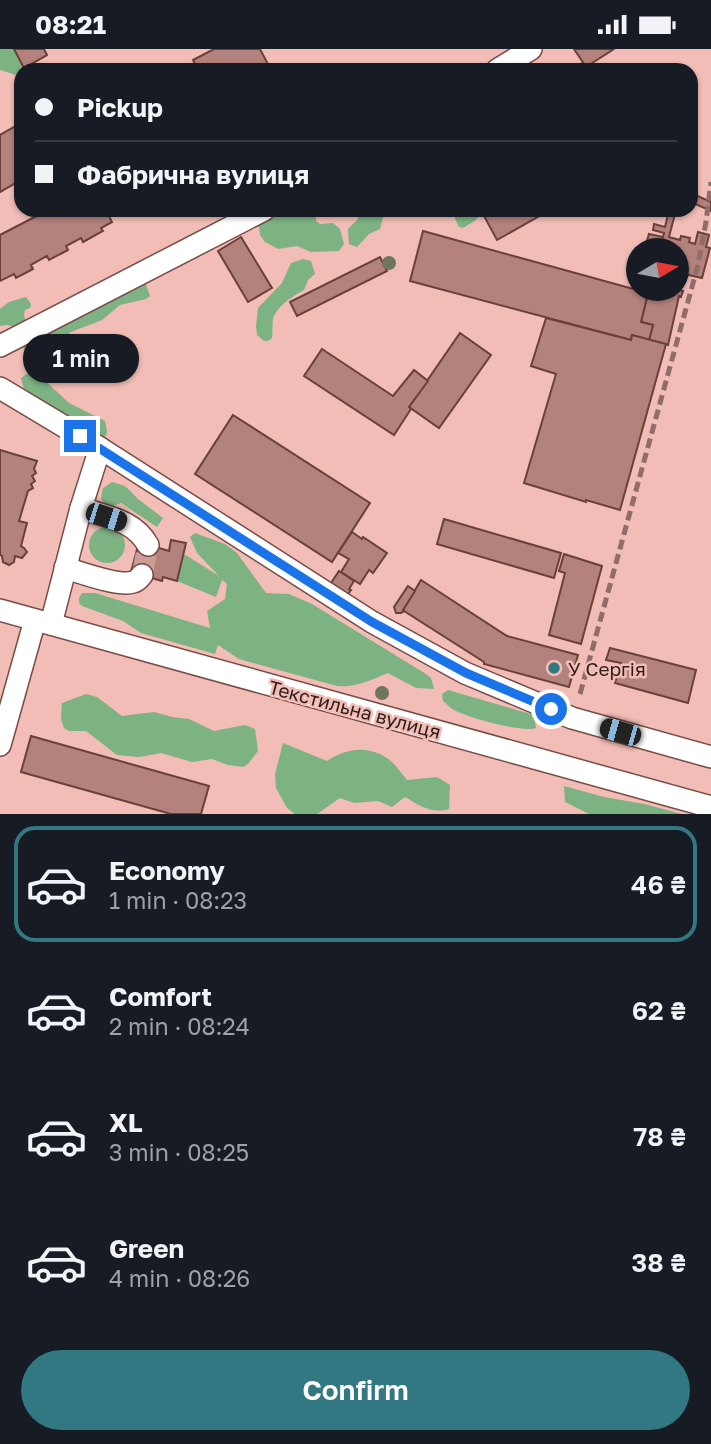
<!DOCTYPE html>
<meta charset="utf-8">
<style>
:root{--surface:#171b24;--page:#20242c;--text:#f1f3f6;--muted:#9ea1a6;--line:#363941;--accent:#317882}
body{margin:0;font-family:"Golos Text",sans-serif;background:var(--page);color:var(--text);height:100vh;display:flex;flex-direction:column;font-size:26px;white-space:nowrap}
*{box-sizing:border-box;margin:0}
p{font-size:23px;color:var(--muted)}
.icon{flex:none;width:38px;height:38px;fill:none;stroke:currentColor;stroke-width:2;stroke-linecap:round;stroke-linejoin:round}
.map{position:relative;height:765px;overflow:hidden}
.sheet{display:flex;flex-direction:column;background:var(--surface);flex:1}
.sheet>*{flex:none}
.top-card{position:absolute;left:14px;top:14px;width:684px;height:154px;border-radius:21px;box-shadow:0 2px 5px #0004;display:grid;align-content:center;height:154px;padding:0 21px;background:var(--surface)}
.needle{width:46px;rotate:80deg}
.tools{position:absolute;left:626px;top:189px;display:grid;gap:14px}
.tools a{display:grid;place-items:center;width:63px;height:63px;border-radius:50%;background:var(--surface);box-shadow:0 2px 5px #0004;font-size:35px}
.end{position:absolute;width:32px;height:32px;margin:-16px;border:9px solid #1a73e8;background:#fff;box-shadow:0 0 0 4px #fff}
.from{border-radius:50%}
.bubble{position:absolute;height:49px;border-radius:24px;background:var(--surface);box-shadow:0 2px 5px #0004;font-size:23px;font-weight:600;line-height:49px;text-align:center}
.car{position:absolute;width:21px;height:42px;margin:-21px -10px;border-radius:9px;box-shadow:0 0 5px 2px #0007;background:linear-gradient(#222 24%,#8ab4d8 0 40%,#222 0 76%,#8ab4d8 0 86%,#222 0)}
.top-card b{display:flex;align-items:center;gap:24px;height:66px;font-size:26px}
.top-card b+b{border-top:2px solid var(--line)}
.top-card i{width:18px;height:18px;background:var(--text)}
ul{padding:12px 0 0;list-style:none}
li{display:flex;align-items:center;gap:21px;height:116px;margin:0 14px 10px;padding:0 7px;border:4px solid transparent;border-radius:21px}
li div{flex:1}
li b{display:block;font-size:26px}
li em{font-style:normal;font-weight:600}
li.current{border-color:var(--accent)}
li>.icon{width:63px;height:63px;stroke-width:1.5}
.cta{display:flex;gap:14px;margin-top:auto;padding:14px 21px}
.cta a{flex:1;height:80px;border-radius:42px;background:var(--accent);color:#fff;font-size:28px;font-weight:600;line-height:80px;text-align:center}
.status{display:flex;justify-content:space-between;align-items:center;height:49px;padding:0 35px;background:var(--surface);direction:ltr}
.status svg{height:19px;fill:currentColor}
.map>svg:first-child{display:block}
.green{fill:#7db282}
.building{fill:#b3827c;stroke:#6a403a;stroke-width:2}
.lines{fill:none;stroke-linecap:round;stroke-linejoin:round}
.minor-tunnel{stroke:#ca9d97;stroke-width:21;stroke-dasharray:21 10;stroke-linecap:butt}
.minor-casing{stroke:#784c46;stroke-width:24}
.minor{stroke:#fff;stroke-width:21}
.rail{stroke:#906d68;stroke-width:5;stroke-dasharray:10 5;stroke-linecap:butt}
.tree{fill:#6f765c}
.route{stroke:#1a73e8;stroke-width:9}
.poi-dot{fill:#317882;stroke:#f1bdb6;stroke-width:2.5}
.labels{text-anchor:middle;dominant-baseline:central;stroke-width:5;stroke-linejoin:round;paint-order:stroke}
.poi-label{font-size:19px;fill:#301d1a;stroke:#f1bdb6;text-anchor:start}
.street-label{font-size:19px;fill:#301d1a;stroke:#f1bdb6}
</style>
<div class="status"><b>08:21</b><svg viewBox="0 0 49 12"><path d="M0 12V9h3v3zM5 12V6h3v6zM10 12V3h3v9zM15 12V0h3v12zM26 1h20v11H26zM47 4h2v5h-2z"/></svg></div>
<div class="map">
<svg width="711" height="765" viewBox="0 0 711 765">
<rect width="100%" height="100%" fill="#f1bdb6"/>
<!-- green -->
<g class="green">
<path d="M0 0H21L30 11V21H21V26L19 27 0 21Z"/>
<path d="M584 12 607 19 608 21H561Z"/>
<path d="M298 161H328L316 167V172L320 175 333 174 340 180 344 195 339 202 311 203 297 197 278 200 265 193 260 186 259 177 281 163Z"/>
<path d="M359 161H385L380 180 369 185 357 198 349 195 348 180 358 170Z"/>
<path d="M456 161H484L476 171 463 179 459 178 455 170Z"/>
<path d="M303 210 311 212 315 225 308 231 304 241C293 247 277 257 273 270 272 276 273 283 272 289L268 292H264L257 286 256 277 258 259 282 234 291 214Z"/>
<path d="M145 233 150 247 146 250 120 256 102 271 71 283 61 290 52 305 48 307H34L23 299 62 275 72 273 109 254 122 241Z"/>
<path d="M26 248 31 255 30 259 25 261 24 266 26 275 25 279 6 276 0 277V260L9 253Z"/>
<path d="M29 323 40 327 69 354 105 372 107 383 106 387 95 391 25 344 21 329Z"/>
<path d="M112 433 125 437 138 450 163 469 157 478 121 454 113 457 106 456 101 450 103 439Z"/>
<circle cx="107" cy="496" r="18"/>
<path d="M195 484 225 495 237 504 266 544 289 545 312 555 426 625 431 629 434 640 416 639 388 624C371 631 355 639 337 637L239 610 218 596 215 605 141 584 123 572 82 557 79 554V549L82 544H95L210 579 207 562 225 550 227 535 222 531 216 548 177 532 184 505 219 527 197 504 190 488Z"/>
<path d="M448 641 534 666 536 679C523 684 470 669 456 662 451 660 447 655 443 652L442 645Z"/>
<path d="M86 645 97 648 122 667 154 663 172 668 189 670 214 682 245 676 255 680 258 702 248 715 243 718 228 716 212 710 192 713 161 704 139 708 117 706 86 682H69L64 679 61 670 62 654Z"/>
<path d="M283 694 327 712C348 698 372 696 392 713 397 718 402 725 407 731L437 728 450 736 449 760C432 765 420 757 405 748L392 758 378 752 354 754 340 749 317 765H295L287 759 276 739 275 725Z"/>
<path d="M564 737 604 748 644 755 682 765H589L565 753Z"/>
</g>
<!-- building -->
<g class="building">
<path d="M14 0H44L47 6 24 19Z"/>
<path d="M214 0H260L271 21H198L193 11Z"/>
<path d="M574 0H614L586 18Z"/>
<path d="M21 74V118L20 119 21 131 0 143V86Z"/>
<path d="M691 144 711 153V162L691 153Z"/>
<path d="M48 161H106L112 173 101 179 103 182 83 193 81 189 66 197 68 201 49 211 47 207 31 216 33 220 16 229 14 225 0 232V186Z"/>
<path d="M495 161H550L497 191 484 167Z"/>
<path d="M669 161H676L669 188 680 191 681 187 690 189 689 193 695 195 698 183 709 186 706 198 710 199 702 229 684 225 680 241 683 242 681 248 679 247 668 296 649 291 653 276 641 273 648 244 634 240 639 224V240H677V201H659V198L646 195 649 185 663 188 664 184 653 181 654 175 665 178Z"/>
<path d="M423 182 648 244 641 273 653 276 649 291 632 286 631 291 410 232Z"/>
<path d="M241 188 272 239 248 253 218 202Z"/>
<path d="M380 208 387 222 297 267 290 253Z"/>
<path d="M546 269 631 291 632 286 666 295 620 461 586 451V453L524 434 556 325 531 317Z"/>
<path d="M460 284 491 306 439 379 409 358Z"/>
<path d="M322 300 393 347 414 321 428 332 409 358 411 360 394 386 304 327Z"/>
<path d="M233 366 370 454 332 513 195 425Z"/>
<path d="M0 401 37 412 34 420 36 424 32 427 35 432 31 435 33 439 28 442 19 472 27 474 21 497 24 499 27 503 22 509 15 507 14 513 9 516 3 513 2 507 0 506Z"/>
<path d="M444 470 561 504 554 529 437 495Z"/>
<path d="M352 483 362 490 363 488 387 504 373 524 369 521 360 535 341 523 349 510 338 504Z"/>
<path d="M171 491 186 494 177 532 163 528 162 532 131 523 139 493 169 502Z"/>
<path d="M564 505 602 517 581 595 549 586 565 524 559 522Z"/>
<path d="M339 522 354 532 349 540 351 541 348 545 331 534Z"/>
<path d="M421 531 507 587 578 606 569 638 484 615V613L404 562 403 561Z"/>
<path d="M408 537 415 542 403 561 404 562 401 564H396L394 558Z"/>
<path d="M610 599 696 621 688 654 615 634 621 614 606 611Z"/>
<path d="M31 687 209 737 201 765H171L21 723Z"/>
</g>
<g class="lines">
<!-- minor-tunnel -->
<path class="minor-tunnel" d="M142 526 148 496"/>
<defs>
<g id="minor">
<path d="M497 21 531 0"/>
<path d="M0 297 264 161"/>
<path d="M0 339 100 399 372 573 465 624 572 669 711 708"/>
<path d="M81 459C107 468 134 471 148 496"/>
<path d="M65 519C80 523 119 538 133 533 138 532 139 529 142 526"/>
<path d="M0 561 711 758"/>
<path d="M51 575 81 459 100 399"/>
<path d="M0 696 35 571"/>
</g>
</defs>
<!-- minor casing -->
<use href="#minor" class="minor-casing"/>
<!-- minor -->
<use href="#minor" class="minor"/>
<!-- rail -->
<path class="rail" d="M580 645 698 216 706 173 711 133"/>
</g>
<!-- trees -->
<g class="tree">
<circle cx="389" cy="214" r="7"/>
<circle cx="382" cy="644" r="7"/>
</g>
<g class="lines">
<!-- route -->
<path class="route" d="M80 387 372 573 466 624 551 660"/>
</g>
<!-- markers -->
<circle class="poi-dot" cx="554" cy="619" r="7"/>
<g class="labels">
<!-- poi labels -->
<g class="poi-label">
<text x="568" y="619">У Сергія</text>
</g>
<!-- street labels -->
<g class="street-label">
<text transform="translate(355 660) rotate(15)">Текстильна вулиця</text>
</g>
</g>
</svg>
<div class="tools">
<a><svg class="needle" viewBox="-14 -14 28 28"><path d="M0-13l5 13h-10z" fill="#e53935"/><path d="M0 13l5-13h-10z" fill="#9ea1a6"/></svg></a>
</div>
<i class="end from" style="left:551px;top:660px"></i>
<i class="end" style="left:80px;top:387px"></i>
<div class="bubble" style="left:23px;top:285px;width:116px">1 min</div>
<i class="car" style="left:106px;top:468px;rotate:108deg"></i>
<i class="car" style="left:620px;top:683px;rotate:286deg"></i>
<div class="top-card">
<b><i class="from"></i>Pickup</b>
<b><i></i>Фабрична вулиця</b>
</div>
</div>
<section class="sheet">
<ul>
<li class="current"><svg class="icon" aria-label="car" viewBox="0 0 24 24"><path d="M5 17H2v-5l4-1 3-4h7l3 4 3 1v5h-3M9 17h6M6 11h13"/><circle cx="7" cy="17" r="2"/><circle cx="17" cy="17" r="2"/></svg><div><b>Economy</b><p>1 min · 08:23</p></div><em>46 ₴</em></li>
<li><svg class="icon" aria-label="car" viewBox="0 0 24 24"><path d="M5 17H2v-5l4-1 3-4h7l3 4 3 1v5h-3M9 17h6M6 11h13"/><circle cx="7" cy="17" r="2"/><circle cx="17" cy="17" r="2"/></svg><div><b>Comfort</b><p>2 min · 08:24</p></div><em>62 ₴</em></li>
<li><svg class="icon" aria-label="car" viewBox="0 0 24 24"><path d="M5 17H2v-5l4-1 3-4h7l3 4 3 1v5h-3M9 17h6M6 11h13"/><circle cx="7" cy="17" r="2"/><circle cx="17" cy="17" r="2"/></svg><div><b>XL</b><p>3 min · 08:25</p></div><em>78 ₴</em></li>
<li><svg class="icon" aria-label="car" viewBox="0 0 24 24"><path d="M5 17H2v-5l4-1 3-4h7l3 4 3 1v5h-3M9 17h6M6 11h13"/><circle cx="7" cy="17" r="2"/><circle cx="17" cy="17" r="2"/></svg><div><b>Green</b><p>4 min · 08:26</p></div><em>38 ₴</em></li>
</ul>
<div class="cta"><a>Confirm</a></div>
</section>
